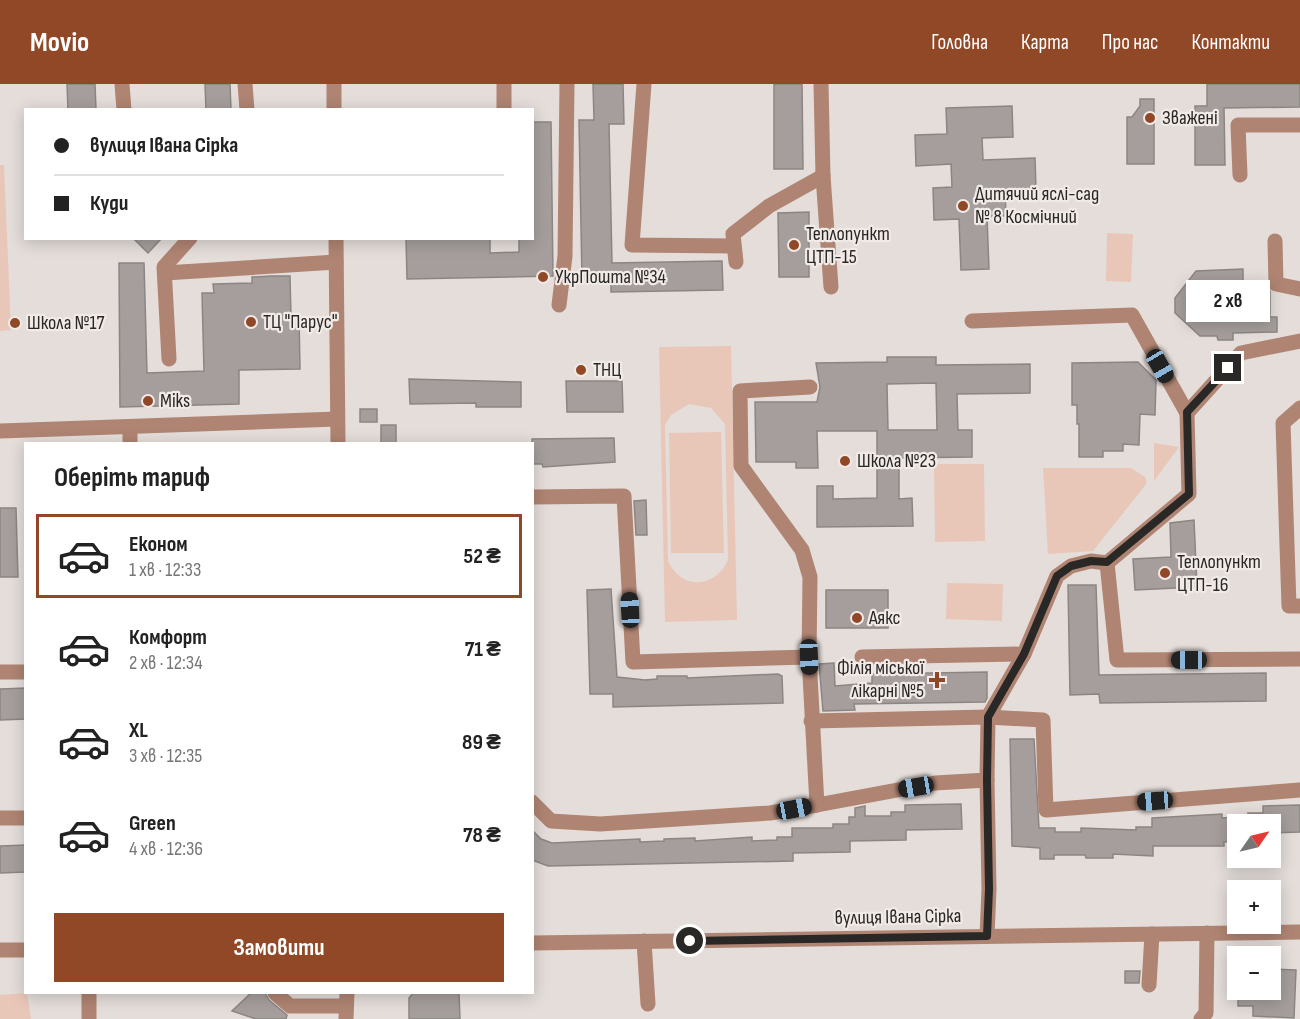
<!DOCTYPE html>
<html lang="uk">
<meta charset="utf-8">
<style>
:root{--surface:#fff;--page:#f2f2f2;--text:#222;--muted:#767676;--line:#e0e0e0;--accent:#904826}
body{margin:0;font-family:"Sofia Sans Condensed",sans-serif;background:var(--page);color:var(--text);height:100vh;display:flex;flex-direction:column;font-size:22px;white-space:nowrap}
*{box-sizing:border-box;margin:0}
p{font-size:20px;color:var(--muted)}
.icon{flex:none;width:33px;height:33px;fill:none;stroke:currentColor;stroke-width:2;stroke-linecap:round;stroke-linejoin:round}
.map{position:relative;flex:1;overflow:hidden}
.drawer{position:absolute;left:24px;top:358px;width:510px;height:552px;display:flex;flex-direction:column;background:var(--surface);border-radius:0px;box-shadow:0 3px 15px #0003}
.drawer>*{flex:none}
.guide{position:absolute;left:24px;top:24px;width:510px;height:132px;border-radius:0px;box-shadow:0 3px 15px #0003;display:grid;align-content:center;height:132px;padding:0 30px;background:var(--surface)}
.needle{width:39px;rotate:56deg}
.tools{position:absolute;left:1227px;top:730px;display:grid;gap:12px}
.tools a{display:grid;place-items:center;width:54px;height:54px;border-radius:0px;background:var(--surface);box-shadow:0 3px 15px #0003;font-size:30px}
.end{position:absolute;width:27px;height:27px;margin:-14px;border:8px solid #2a2826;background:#fff;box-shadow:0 0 0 3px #fff}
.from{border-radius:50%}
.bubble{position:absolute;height:42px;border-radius:0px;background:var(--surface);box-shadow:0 3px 15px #0003;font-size:20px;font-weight:700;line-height:42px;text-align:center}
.car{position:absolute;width:18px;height:36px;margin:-18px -9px;border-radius:8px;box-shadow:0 0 4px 2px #0007;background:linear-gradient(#222 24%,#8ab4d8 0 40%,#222 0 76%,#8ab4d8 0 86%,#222 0)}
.guide b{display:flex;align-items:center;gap:21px;height:57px;font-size:22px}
.guide b+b{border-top:2px solid var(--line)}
.guide i{width:15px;height:15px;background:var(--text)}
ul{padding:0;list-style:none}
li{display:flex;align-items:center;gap:18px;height:84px;margin:0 12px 9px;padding:0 18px;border:3px solid transparent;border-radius:0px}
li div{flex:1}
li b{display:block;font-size:22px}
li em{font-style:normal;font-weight:700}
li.selected{border-color:var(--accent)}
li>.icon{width:54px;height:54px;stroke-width:1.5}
h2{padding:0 30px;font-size:27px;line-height:72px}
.cta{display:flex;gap:12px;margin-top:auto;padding:12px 30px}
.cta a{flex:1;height:69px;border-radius:0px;background:var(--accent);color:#fff;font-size:24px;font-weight:700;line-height:69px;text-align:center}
header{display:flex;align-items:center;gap:36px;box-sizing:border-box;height:84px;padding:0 30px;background:var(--accent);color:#fff}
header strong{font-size:28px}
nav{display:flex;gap:33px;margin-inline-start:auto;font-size:21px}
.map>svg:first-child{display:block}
.green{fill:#e9c7b8;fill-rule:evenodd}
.building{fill:#a59e9c;stroke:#8c8683;stroke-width:1.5;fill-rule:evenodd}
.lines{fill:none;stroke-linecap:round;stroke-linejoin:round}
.minor{stroke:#af8472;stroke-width:15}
.route{stroke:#2a2826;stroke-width:8}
.poi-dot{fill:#904826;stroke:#f1eae7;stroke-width:2}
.labels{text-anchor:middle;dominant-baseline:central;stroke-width:4.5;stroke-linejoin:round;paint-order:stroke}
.poi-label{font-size:20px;fill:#2a2826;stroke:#f1eae7;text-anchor:start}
.street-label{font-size:20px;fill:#2a2826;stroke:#f1eae7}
</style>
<header>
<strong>Movio</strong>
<nav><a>Головна</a><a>Карта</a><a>Про нас</a><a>Контакти</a></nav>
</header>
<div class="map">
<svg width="1300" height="935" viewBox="0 0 1300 935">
<rect width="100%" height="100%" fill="#e4ddda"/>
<!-- green -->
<g class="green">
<path d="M0 81H4L11 246 0 247Z"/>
<path d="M1107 149 1133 150 1131 198 1106 197Z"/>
<path d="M731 262 737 536 665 538 659 263ZM689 320 711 324 725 340 728 476C715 505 681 506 668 477L665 341 671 331Z"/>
<path d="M721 348 724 469H671L669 349Z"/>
<path d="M1154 359 1179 363 1154 397Z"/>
<path d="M934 380H984L985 457 935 458Z"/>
<path d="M1043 384H1131L1145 393 1147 399 1093 467 1048 470Z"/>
<path d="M947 499 1003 500 1002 537 946 535Z"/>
<path d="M27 909 31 935H0V911Z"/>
</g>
<!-- building -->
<g class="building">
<path d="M67 0H95L96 26H68Z"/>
<path d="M205 0H230L231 26H206Z"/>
<path d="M593 0H623L624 40H609L612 179 722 177 723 206 611 208V195L582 196 579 36H594Z"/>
<path d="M774 0H802L803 85H774Z"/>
<path d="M1207 0H1300V23L1224 24 1225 81H1195V22H1207Z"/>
<path d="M1140 15H1154V80H1127V33H1132L1140 22Z"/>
<path d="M1012 22 1013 53 982 54 983 76 1035 74 1036 105 1005 106 1006 132H987L989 185 961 186 959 135 934 136 933 104 952 103 951 80 916 82 915 51 947 50 946 24Z"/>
<path d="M532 38H551L553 192 407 195 406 154H490V169L519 168V154H532Z"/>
<path d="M809 128V193H779L778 129Z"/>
<path d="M133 154H162L148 169Z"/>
<path d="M119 179H144L147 289 204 287 202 209H214L213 200 252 199V193L271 192H290L291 233 299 232 300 285 239 286V320L120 323Z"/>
<path d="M1243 185V203H1262V206L1270 207V233H1277V248L1233 249V256H1218L1217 252H1200L1175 229V214L1196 187Z"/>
<path d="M887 273H936V281L1030 280V309L957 310 958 346H972V373L899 374V415L912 414 913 442 817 443V402H833V415L877 414V347H817L818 384H796V378H756L755 318H817L820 303 816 279 887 278ZM936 299 937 346H888L887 300Z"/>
<path d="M1138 278 1156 296 1155 331 1140 330 1139 361 1123 360V367H1103V373H1079V340H1077V321H1072V279Z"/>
<path d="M409 295 521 298V323H476V319L410 320Z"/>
<path d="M566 297H622L623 328H567Z"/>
<rect x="360" y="325" width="17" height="13"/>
<rect x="381" y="341" width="15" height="19"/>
<path d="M614 354 615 378 543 383 542 380H532V355Z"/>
<path d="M646 416 647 451H636L634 417Z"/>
<path d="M0 424H16L18 493H0Z"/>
<path d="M1194 436 1197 503 1135 506 1133 475 1171 473 1170 439Z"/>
<path d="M1068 501H1096L1099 591 1266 589V617L1100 619 1099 610 1070 611Z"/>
<path d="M611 505 617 593 645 596 657 595V592H687V594L778 590 782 592 783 619 613 623V610H590L587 506Z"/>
<rect x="826" y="506" width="62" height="38"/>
<path d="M834 579 835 602 872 599V590L987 588V614L985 618 854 620 855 626 823 627 819 580Z"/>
<path d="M26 604V635L0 636V605Z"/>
<path d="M1010 655H1034L1039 744H1055V748H1081V744L1136 746V743H1152V734L1222 730V734L1238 733V757L1224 758V762H1153V772L1113 770V774H1086L1085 771H1054V775H1040V764L1012 762Z"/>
<path d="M961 720 962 745 906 746V756L850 757V768L793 769V777L548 782 532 776V746L541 755 552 759 640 755V758L664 757V755L695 754V757L752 753V757L777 756V753H792V744H833V740H849V733H855V724L865 722V732H891V728H905V721Z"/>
<path d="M1300 721V748L1270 749V741H1248V729H1263V722Z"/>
<path d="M26 761V788L0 789V762Z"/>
<path d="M1270 885 1296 886 1294 934 1253 932V922H1238V906H1270Z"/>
<path d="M1125 887H1140L1139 899H1125Z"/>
<path d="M251 909H265L269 916 287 931 286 935H256L232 927Z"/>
<path d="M413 909H459L460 935H409V914Z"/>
</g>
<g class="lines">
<!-- minor -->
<g class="minor">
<path d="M122 0 124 26"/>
<path d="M245 0 247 26"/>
<path d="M334 0V26"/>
<path d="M644 0 632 161 733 162"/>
<path d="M821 0 823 92 831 203"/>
<path d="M504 26V0"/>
<path d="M1240 91 1238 41H1300"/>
<path d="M336 154 338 360"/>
<path d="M1275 157 1276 200 1300 205"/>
<path d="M736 178 733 150 769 122 823 92"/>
<path d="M165 189 336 178"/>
<path d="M559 221 565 172 567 0"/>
<path d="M972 237 1132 231 1187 329"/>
<path d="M169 275 164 183 190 154"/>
<path d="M810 303 740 307 741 382 802 466 810 493 809 573 817 721 935 699 987 696"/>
<path d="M1300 324 1283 339 1289 522H1300"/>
<path d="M130 343V360"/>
<path d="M0 347 337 335"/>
<path d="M532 413 624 412 633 578 809 573"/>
<path d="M1107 479 1117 576 1300 575"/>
<path d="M862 573 1024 570"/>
<path d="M0 588H26"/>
<path d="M811 637 988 633 1043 636 1046 726 1300 706"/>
<path d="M532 718 551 737 600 740 770 729 817 721"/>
<path d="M0 734H26"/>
<path d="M987 852 989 805 987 696 988 633 1024 570 1057 492 1071 482 1091 477 1107 479 1189 410 1187 329 1241 269 1300 257"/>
<path d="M644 857 648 920"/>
<path d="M532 859 1300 848"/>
<path d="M0 866H26"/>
<path d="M1149 901 1152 850"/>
<path d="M89 909V935"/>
<path d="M275 909 290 922H346"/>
<path d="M346 935 347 909"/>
<path d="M1201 935 1206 929 1207 849"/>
</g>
</g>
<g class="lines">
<!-- route -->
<path class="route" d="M690 857 987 852 989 805 987 696 988 633 1024 570 1057 492 1071 482 1091 477 1107 478 1189 410 1187 328 1228 284"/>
</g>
<!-- markers -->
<g class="poi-dot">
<circle cx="1150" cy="34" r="6"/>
<circle cx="963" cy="122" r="6"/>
<circle cx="794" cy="161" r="6"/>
<circle cx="543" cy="193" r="6"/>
<circle cx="251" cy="238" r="6"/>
<circle cx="15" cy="239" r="6"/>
<circle cx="581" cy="286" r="6"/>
<circle cx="148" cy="317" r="6"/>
<circle cx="845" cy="377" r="6"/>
<circle cx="1165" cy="489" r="6"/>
<circle cx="857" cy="534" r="6"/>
<path d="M934 587h6v6h6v6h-6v6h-6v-6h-6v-6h6z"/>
</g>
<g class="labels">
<!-- poi labels -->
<g class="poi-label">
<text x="1162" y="34">Зважені</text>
<text x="975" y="110">Дитячий яслі-сад<tspan x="975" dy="23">№ 8 Космічний</tspan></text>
<text x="806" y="150">Теплопункт<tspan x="806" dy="23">ЦТП-15</tspan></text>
<text x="555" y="193">УкрПошта №34</text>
<text x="263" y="238">ТЦ "Парус"</text>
<text x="27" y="239">Школа №17</text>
<text x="593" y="286">ТНЦ</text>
<text x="160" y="317">Miks</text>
<text x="857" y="377">Школа №23</text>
<text x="1177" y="478">Теплопункт<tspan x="1177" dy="23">ЦТП-16</tspan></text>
<text x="869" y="534">Аякс</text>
<text x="924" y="584" text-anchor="end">Філія міської<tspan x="924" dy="23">лікарні №5</tspan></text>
</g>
<!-- street labels -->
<g class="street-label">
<text transform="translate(898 833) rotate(-1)">вулиця Івана Сірка</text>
</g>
</g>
</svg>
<div class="tools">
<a><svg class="needle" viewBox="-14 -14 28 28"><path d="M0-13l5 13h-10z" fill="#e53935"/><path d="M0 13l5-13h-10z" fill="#767676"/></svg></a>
<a>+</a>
<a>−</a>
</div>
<i class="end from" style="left:690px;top:857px"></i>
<i class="end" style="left:1228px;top:284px"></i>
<div class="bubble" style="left:1186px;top:196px;width:84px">2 хв</div>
<i class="car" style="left:1160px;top:282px;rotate:150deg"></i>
<i class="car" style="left:630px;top:526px;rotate:357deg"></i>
<i class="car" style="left:809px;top:573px;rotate:178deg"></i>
<i class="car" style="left:1189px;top:576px;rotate:270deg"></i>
<i class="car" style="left:916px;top:703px;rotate:260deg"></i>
<i class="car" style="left:1155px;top:717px;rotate:266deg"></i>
<i class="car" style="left:794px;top:725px;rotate:79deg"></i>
<div class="guide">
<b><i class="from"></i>вулиця Івана Сірка</b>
<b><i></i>Куди</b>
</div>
<section class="drawer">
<h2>Оберіть тариф</h2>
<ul>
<li class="selected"><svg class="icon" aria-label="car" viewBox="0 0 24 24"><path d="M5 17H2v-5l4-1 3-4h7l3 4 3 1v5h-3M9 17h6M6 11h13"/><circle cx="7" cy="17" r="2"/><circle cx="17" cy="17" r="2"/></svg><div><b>Економ</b><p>1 хв · 12:33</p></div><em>52 ₴</em></li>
<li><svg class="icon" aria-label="car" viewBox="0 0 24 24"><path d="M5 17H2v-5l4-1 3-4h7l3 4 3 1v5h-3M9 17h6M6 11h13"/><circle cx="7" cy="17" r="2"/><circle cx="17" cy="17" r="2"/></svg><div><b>Комфорт</b><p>2 хв · 12:34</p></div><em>71 ₴</em></li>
<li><svg class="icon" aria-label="car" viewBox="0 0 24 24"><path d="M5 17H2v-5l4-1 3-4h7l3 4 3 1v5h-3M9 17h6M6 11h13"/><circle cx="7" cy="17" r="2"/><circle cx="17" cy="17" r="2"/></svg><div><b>XL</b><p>3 хв · 12:35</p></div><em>89 ₴</em></li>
<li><svg class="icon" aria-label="car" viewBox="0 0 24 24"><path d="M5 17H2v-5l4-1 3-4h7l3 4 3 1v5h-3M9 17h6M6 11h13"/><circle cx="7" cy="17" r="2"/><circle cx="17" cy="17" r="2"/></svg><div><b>Green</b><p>4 хв · 12:36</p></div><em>78 ₴</em></li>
</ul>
<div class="cta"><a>Замовити</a></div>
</section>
</div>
